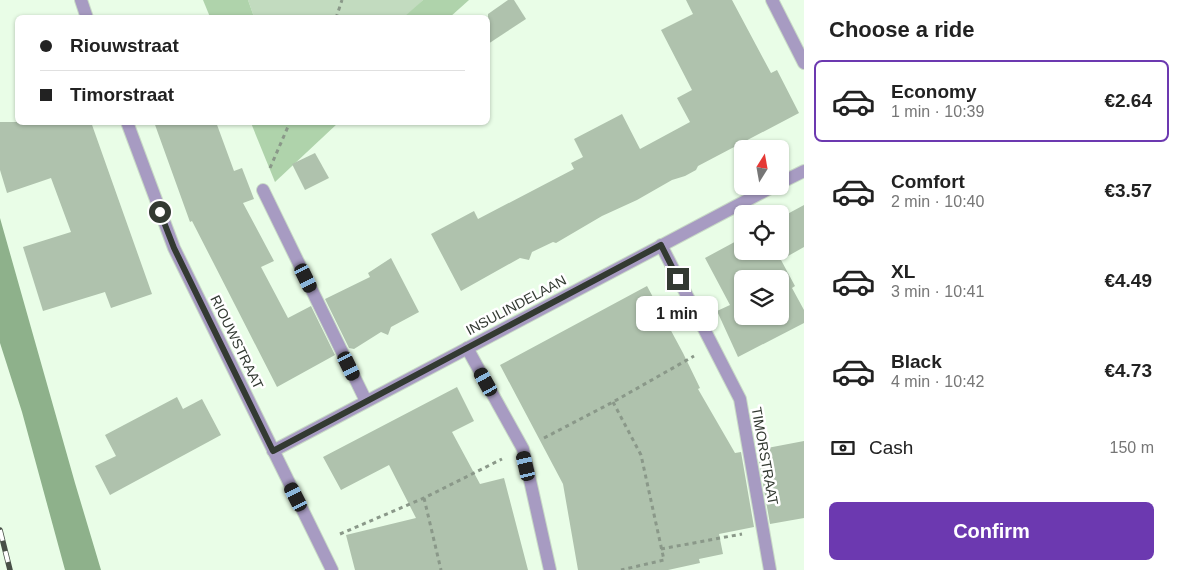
<!DOCTYPE html>
<meta charset="utf-8">
<style>
:root{--surface:#fff;--page:#f6f6f6;--text:#222;--muted:#767676;--line:#e0e0e0;--accent:#6c39b0}
body{margin:0;font-family:Arial,sans-serif;background:var(--page);color:var(--text);height:100vh;display:flex;flex-direction:column;font-size:19px;white-space:nowrap}
*{box-sizing:border-box;margin:0}
p{font-size:16px;color:var(--muted)}
.icon{flex:none;width:28px;height:28px;fill:none;stroke:currentColor;stroke-width:2;stroke-linecap:round;stroke-linejoin:round}
.map{position:relative;flex:1;overflow:hidden}
.drawer{display:flex;flex-direction:column;background:var(--surface);width:375px}
.drawer>*{flex:none}
.banner{position:absolute;left:15px;top:15px;width:475px;height:110px;border-radius:8px;box-shadow:0 1px 4px #0004;display:grid;align-content:center;height:110px;padding:0 25px;background:var(--surface)}
.needle{width:32px;rotate:11deg}
.controls{position:absolute;left:734px;top:140px;display:grid;gap:10px}
.controls a{display:grid;place-items:center;width:55px;height:55px;border-radius:8px;background:var(--surface);box-shadow:0 1px 4px #0004;font-size:25px}
.end{position:absolute;width:22px;height:22px;margin:-11px;border:6px solid #333a32;background:#fff;box-shadow:0 0 0 2px #fff}
.from{border-radius:50%}
.bubble{position:absolute;height:35px;border-radius:8px;background:var(--surface);box-shadow:0 1px 4px #0004;font-size:16px;font-weight:700;line-height:35px;text-align:center}
.car{position:absolute;width:15px;height:30px;margin:-15px -8px;border-radius:6px;box-shadow:0 0 4px 1px #0007;background:linear-gradient(#222 24%,#8ab4d8 0 40%,#222 0 76%,#8ab4d8 0 86%,#222 0)}
.banner b{display:flex;align-items:center;gap:18px;height:48px;font-size:19px}
.banner b+b{border-top:1px solid var(--line)}
.banner i{width:12px;height:12px;background:var(--text)}
ul{padding:0;list-style:none}
li{display:flex;align-items:center;gap:15px;height:82px;margin:0 10px 8px;padding:0 15px;border:2px solid transparent;border-radius:8px}
li div{flex:1}
li b{display:block;font-size:19px}
li em{font-style:normal;font-weight:700}
li.current{border-color:var(--accent)}
li>.icon{width:45px;height:45px;stroke-width:1.5}
h2{padding:0 25px;font-size:22px;line-height:60px}
.pay{display:flex;align-items:center;gap:12px;height:55px;padding:0 25px;font-size:19px}
.pay p{margin-inline-start:auto}
.cta{display:flex;gap:10px;margin-top:auto;padding:10px 25px}
.cta a{flex:1;height:58px;border-radius:8px;background:var(--accent);color:#fff;font-size:20px;font-weight:700;line-height:58px;text-align:center}
main{display:flex;flex:1;min-height:0}
.map>svg:first-child{display:block}
.green{fill:#c2dbbf}
.forest{fill:#afd3ab}
.water{fill:#8eb18b}
.building{fill:#afc2ad;fill-rule:evenodd}
.lines{fill:none;stroke-linecap:round;stroke-linejoin:round}
.lane-casing{stroke:#c8dac6;stroke-width:14}
.street-casing{stroke:#c8dac6;stroke-width:14}
.path{stroke:#8a9889;stroke-width:3;stroke-dasharray:4 4;stroke-linecap:butt}
.lane{stroke:#a79bc2;stroke-width:12}
.street{stroke:#a79bc2;stroke-width:12}
.rail-casing{stroke:#485047;stroke-width:5.5}
.rail{stroke:#fff;stroke-width:4;stroke-dasharray:11;stroke-linecap:butt}
.route{stroke:#333a32;stroke-width:6}
.labels{text-anchor:middle;dominant-baseline:central;stroke-width:5;stroke-linejoin:round;paint-order:stroke}
.street-label{font-size:14px;fill:#333a32;stroke:#fff}
</style>
<main>
<div class="map">
<svg width="804" height="570" viewBox="0 0 804 570">
<rect width="100%" height="100%" fill="#e9fde7"/>
<!-- green -->
<path class="green" d="M248 0H423L404 18 254 17Z"/>
<!-- forest -->
<g class="forest">
<path d="M203 0H248L254 17H210Z"/>
<path d="M423 0H469L450 17H404Z"/>
<path d="M251 123H338L275 182Z"/>
</g>
<!-- water -->
<path class="water" d="M0 218 75 483 101 570H65L22 412 0 343Z"/>
<!-- building -->
<g class="building">
<path d="M508 0H514L526 19 488 44V14Z"/>
<path d="M686 0H732L771 73 777 70 799 113 698 166 696 170 685 176 672 180 637 200 602 216 556 243 553 242 532 252 529 260 520 258 461 291 431 234 474 211 478 219 574 169 571 163 583 157 574 139 622 114 640 149 690 122 677 98 692 90 661 30 693 14Z"/>
<path d="M0 122H91L152 294 111 308 105 292 43 311 23 247 71 232 51 178 7 193 0 170Z"/>
<path d="M154 122H216L234 171 242 168 254 199 243 203 274 261 261 267 288 318 311 306 335 355 277 387 192 221 190 222Z"/>
<path d="M315 153 329 178 305 190 292 164Z"/>
<path d="M804 205V247L781 260 795 286 792 288 804 310V323L738 357 717 311 730 305 705 258 742 238V251H780V218ZM742 279H780V316H742Z"/>
<path d="M391 258 419 312 391 327 388 335 381 332 354 349 349 348 325 299 370 277 368 273Z"/>
<path d="M647 286 683 353 700 388 698 389 735 453 741 452 754 527 719 534 723 554 699 559 700 563 668 570H578L563 484 500 365Z"/>
<path d="M457 387 474 421 452 432 480 484 504 478 528 570H355L346 535 416 518 389 465 341 490 323 457Z"/>
<path d="M177 397 183 409 202 399 221 435 110 495 95 466 116 456 105 435Z"/>
<path d="M804 441V518L770 524 757 450Z"/>
</g>
<g class="lines">
<defs>
<path id="lane" d="M263 190 366 401"/>
<g id="street">
<path d="M81 0 87 18"/>
<path d="M772 0 804 63"/>
<path d="M127 122 174 248 332 570"/>
<path d="M780 183 804 171"/>
<path d="M661 245 740 399 770 570"/>
<path d="M467 348 523 449 550 570"/>
<path d="M273 451 774 186"/>
</g>
</defs>
<!-- lane casing -->
<use href="#lane" class="lane-casing"/>
<!-- street casing -->
<use href="#street" class="street-casing"/>
<!-- path -->
<g class="path">
<path d="M336 18 342 0"/>
<path d="M270 168 290 122"/>
<path d="M613 402 641 455 664 560 621 570"/>
<path d="M544 438 613 402 694 356"/>
<path d="M424 498 441 570"/>
<path d="M340 534 424 498 502 459"/>
<path d="M661 549 742 534"/>
</g>
<!-- lane -->
<use href="#lane" class="lane"/>
<!-- street -->
<use href="#street" class="street"/>
<defs>
<path id="rail" d="M0 530 10 570"/>
</defs>
<!-- rail casing -->
<use href="#rail" class="rail-casing"/>
<!-- rail -->
<use href="#rail" class="rail"/>
</g>
<g class="lines">
<!-- route -->
<path class="route" d="M160 212 174 248 273 451 661 245 678 279"/>
</g>
<g class="labels">
<!-- street labels -->
<g class="street-label">
<text transform="translate(516 305) rotate(-28)">INSULINDELAAN</text>
<text transform="translate(237 342) rotate(64)">RIOUWSTRAAT</text>
<text transform="translate(765 456) rotate(80)">TIMORSTRAAT</text>
</g>
</g>
</svg>
<div class="controls">
<a><svg class="needle" viewBox="-14 -14 28 28"><path d="M0-13l5 13h-10z" fill="#e53935"/><path d="M0 13l5-13h-10z" fill="#767676"/></svg></a>
<a><svg class="icon" aria-label="locate" viewBox="0 0 24 24"><circle cx="12" cy="12" r="6"/><path d="M12 2v4M12 18v4M2 12h4M18 12h4"/></svg></a>
<a><svg class="icon" aria-label="layers" viewBox="0 0 24 24"><path d="M12 4l9 5-9 5-9-5zM3 14l9 5 9-5"/></svg></a>
</div>
<i class="end from" style="left:160px;top:212px"></i>
<i class="end" style="left:678px;top:279px"></i>
<div class="bubble" style="left:636px;top:296px;width:82px">1 min</div>
<i class="car" style="left:306px;top:278px;rotate:154deg"></i>
<i class="car" style="left:349px;top:366px;rotate:154deg"></i>
<i class="car" style="left:486px;top:382px;rotate:331deg"></i>
<i class="car" style="left:526px;top:466px;rotate:347deg"></i>
<i class="car" style="left:296px;top:497px;rotate:333deg"></i>
<div class="banner">
<b><i class="from"></i>Riouwstraat</b>
<b><i></i>Timorstraat</b>
</div>
</div>
<section class="drawer">
<h2>Choose a ride</h2>
<ul>
<li class="current"><svg class="icon" aria-label="car" viewBox="0 0 24 24"><path d="M5 17H2v-5l4-1 3-4h7l3 4 3 1v5h-3M9 17h6M6 11h13"/><circle cx="7" cy="17" r="2"/><circle cx="17" cy="17" r="2"/></svg><div><b>Economy</b><p>1 min · 10:39</p></div><em>€2.64</em></li>
<li><svg class="icon" aria-label="car" viewBox="0 0 24 24"><path d="M5 17H2v-5l4-1 3-4h7l3 4 3 1v5h-3M9 17h6M6 11h13"/><circle cx="7" cy="17" r="2"/><circle cx="17" cy="17" r="2"/></svg><div><b>Comfort</b><p>2 min · 10:40</p></div><em>€3.57</em></li>
<li><svg class="icon" aria-label="car" viewBox="0 0 24 24"><path d="M5 17H2v-5l4-1 3-4h7l3 4 3 1v5h-3M9 17h6M6 11h13"/><circle cx="7" cy="17" r="2"/><circle cx="17" cy="17" r="2"/></svg><div><b>XL</b><p>3 min · 10:41</p></div><em>€4.49</em></li>
<li><svg class="icon" aria-label="car" viewBox="0 0 24 24"><path d="M5 17H2v-5l4-1 3-4h7l3 4 3 1v5h-3M9 17h6M6 11h13"/><circle cx="7" cy="17" r="2"/><circle cx="17" cy="17" r="2"/></svg><div><b>Black</b><p>4 min · 10:42</p></div><em>€4.73</em></li>
</ul>
<div class="pay"><svg class="icon" aria-label="cash" viewBox="0 0 24 24"><path d="M3 7h18v10H3z"/><circle cx="12" cy="12" r="2"/></svg>Cash<p>150 m</p></div>
<div class="cta"><a>Confirm</a></div>
</section>
</main>
